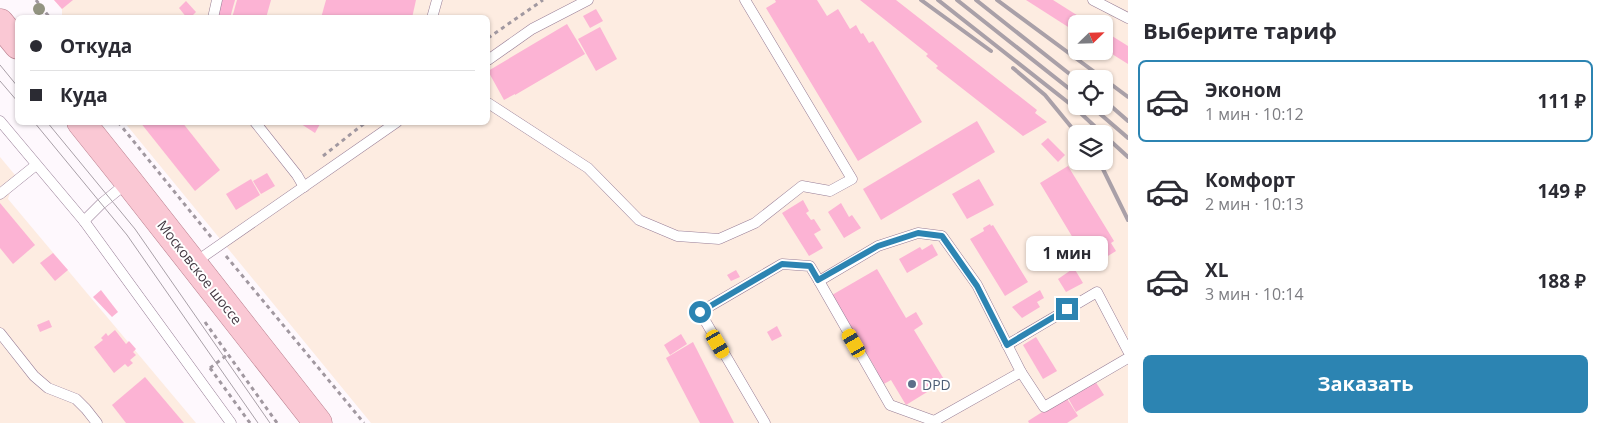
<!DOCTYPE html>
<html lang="ru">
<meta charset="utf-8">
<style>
:root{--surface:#fff;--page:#f7f7f7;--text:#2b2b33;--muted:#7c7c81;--line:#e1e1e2;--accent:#2c84b2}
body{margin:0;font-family:"Open Sans",sans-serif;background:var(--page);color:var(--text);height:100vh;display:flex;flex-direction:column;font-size:19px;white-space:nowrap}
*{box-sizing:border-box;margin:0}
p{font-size:16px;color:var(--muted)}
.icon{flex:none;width:28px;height:28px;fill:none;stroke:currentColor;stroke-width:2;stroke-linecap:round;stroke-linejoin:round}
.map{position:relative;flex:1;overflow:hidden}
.details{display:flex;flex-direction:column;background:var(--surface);width:475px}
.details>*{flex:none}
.hud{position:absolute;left:15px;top:15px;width:475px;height:110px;border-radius:8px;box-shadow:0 1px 4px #0004;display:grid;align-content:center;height:110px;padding:0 15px;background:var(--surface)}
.needle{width:32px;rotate:67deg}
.tools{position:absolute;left:1068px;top:15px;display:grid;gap:10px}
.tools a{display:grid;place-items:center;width:45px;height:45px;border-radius:8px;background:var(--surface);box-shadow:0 1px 4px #0004;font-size:25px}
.end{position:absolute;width:22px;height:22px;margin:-11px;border:6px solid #2c84b2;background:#fff;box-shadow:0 0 0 2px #fff}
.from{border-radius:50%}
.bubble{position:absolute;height:35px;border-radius:8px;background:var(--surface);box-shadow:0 1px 4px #0004;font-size:16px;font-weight:700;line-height:35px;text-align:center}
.car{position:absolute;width:15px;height:30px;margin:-15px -8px;border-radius:6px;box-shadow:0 0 4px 1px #0007;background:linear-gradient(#f5c518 24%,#345 0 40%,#f5c518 0 76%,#345 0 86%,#f5c518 0)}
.hud b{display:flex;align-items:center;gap:18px;height:48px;font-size:19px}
.hud b+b{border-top:1px solid var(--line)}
.hud i{width:12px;height:12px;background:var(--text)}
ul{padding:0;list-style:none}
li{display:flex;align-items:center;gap:15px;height:82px;margin:0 10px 8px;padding:0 5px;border:2px solid transparent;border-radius:8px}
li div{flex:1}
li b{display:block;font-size:19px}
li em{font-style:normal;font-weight:700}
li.on{border-color:var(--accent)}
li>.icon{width:45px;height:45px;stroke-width:1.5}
h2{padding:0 15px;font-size:22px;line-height:60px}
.button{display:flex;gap:10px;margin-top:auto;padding:10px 15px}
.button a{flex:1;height:58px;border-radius:8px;background:var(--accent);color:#fff;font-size:20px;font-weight:700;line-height:58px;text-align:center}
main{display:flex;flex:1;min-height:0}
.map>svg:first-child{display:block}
.industrial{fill:#fdece1;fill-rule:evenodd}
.building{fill:#fcb3d4}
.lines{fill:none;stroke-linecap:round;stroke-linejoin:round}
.service-casing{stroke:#977d96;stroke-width:11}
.primary-casing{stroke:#b87f8e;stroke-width:29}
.path{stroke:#a198a0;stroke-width:3;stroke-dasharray:4 4;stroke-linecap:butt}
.service{stroke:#fff;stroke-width:10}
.primary{stroke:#fac8d4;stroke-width:28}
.tram{stroke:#a9a0a8;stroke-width:1}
.rail{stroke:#a9a0a8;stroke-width:4}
.tree{fill:#939481}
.route{stroke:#2c84b2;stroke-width:6}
.service-dot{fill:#5c6f8a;stroke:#fff;stroke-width:2}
.labels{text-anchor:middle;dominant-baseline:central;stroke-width:4;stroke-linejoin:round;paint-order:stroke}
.street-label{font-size:14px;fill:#443943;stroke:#fff}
.service-label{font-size:14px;fill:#4e5e75;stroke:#fff;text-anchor:start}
</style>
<main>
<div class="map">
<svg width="1128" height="423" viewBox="0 0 1128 423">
<rect width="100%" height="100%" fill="#fef8fd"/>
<!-- industrial -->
<g class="industrial">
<path d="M54 0H1128V423H371L125 123 488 122V18H62V9ZM1076 24H1104V51H1076ZM1076 79H1104V106H1076ZM1076 134H1104V161H1076Z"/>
<path d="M0 157 15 175 8 199 196 423H0Z"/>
</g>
<!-- building -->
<g class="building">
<path d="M54 0H73L62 9Z"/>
<path d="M219 0H235L230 18H215Z"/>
<path d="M237 0H271L266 18H232Z"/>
<path d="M326 0H416L412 18H321Z"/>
<path d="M775 0H817L827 16 838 9 850 29 856 25 861 34 863 33 869 43 873 41 922 122 858 161 766 8 776 2Z"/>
<path d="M860 0H896L1037 110 1035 113 1047 122 1023 136 936 68 938 66 926 56 928 54Z"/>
<path d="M1026 0H1053L1091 24H1076V32Z"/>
<path d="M186 1 196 12 190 18H187L179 8Z"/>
<path d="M596 9 603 21 590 28 583 16Z"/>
<path d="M567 24 585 54 515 95V94L504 100 488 71Z"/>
<path d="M600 27 617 59 596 71 578 39Z"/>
<path d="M1104 31 1128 46V64L1104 49Z"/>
<path d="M977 121 995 152 881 220 863 189Z"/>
<path d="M140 122H182L220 170 195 191Z"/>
<path d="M298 122H317L320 124 315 133Z"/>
<path d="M1048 138 1065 155 1058 162 1041 144Z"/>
<path d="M1068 166 1114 241 1111 243 1116 251 1103 259 1098 251 1085 258 1040 183Z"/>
<path d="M267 173 275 186 261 194 253 181Z"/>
<path d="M251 179 260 195 236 210 226 194Z"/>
<path d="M979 179 994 205 967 219 952 194Z"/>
<path d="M803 200 809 211 806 213 811 220 814 219 821 230 814 234 823 248 809 256 782 213Z"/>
<path d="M0 203 35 245 13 264 0 248Z"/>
<path d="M841 203 849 217 852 215 861 228 844 238 828 212Z"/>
<path d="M990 224 991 226 993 225 1028 282 1005 296 970 239 984 231 983 228Z"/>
<path d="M932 244 938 255 907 273 899 259 920 247 922 250Z"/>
<path d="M53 253 68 270 55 281 40 263Z"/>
<path d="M1074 268 1083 283 1066 292 1058 279Z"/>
<path d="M877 269 906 318 916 312 923 324 914 330 945 381 906 405 891 380 882 385 875 373 877 371 832 295Z"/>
<path d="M736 270 740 277 731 281 727 275Z"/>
<path d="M101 290 118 312 112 317 93 297Z"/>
<path d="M1040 290 1044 298 1037 302 1040 307 1022 318 1012 307Z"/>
<path d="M49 320 52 327 40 332 37 325Z"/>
<path d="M777 326 782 336 772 341 767 332Z"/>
<path d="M115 330 126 344 129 341 136 349 133 352 136 355 130 360 133 363 128 367 125 364 114 373 94 347 103 340 101 338 106 333 108 336Z"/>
<path d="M681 334 687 344 670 355 664 345Z"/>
<path d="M1036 337 1057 371 1043 379 1023 345Z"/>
<path d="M693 342 734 423H700L666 358Z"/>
<path d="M145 377 184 423H126L112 405Z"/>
<path d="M1095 381 1104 395 1076 412 1068 398Z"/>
<path d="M1066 397 1078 416 1067 423H1029L1028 421Z"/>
</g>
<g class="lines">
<defs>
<g id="service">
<path d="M1093 0 1128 18"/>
<path d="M213 18 217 0"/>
<path d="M432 18 437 0"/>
<path d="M488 60 532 29 588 0"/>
<path d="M488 103 588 168 639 220 677 236 719 239 755 223 802 186 830 191 852 179 745 0"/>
<path d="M0 121 84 221 231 423"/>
<path d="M255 122 297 175 304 187"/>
<path d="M0 194 36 165"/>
<path d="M84 221 101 204 128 182"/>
<path d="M194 263 397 122"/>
<path d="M0 333 34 376 48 388 76 399 86 409 97 423"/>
<path d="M1007 345 1097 292 1128 351"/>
<path d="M1021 372 1044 407 1128 358"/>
<path d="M934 421 1021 372 977 285 942 236 918 233 878 246 819 281 890 405 934 421 935 423"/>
<path d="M765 423 700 312 782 264 810 266 819 281"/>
</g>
<g id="primary">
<path d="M0 23 18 45"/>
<path d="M81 122 129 182 318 423"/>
</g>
</defs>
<!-- service casing -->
<use href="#service" class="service-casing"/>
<!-- primary casing -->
<use href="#primary" class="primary-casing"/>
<!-- path -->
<g class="path">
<path d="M36 0 50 18"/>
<path d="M488 38 543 0"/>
<path d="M118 122 211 237"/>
<path d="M323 156 366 122"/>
<path d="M226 256 364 423"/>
<path d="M205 322 277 423"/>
<path d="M210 368 250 423"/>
<path d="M210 368 227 355"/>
</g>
<!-- service -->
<use href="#service" class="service"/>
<!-- primary -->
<use href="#primary" class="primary"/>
<!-- tram -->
<g class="tram">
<path d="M0 65 18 87"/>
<path d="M0 81 18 102"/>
<path d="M34 122 127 235 258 423"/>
<path d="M47 122 135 229 270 423"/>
</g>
<!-- rail -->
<g class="rail">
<path d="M921 0 991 51"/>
<path d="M938 0 1074 107 1103 134"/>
<path d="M957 0 1076 94"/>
<path d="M976 0 1076 79"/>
<path d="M997 0 1104 79"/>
<path d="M1013 68 1045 95 1077 134"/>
<path d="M1104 79 1128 97"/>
<path d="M1104 100 1128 121"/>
<path d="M1091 106 1128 138"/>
<path d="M1104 135 1128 157"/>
<path d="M1099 161 1128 220"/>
</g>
</g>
<!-- trees -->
<circle class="tree" cx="39" cy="9" r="6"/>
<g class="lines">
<!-- route -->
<path class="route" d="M700 312 782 264 810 266 818 280 878 246 918 233 942 236 977 286 1007 345 1067 309"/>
</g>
<!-- markers -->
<circle class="service-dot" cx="912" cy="384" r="5"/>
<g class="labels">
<!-- street labels -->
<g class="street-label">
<text transform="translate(200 272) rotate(52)">Московское шоссе</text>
</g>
<!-- service labels -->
<g class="service-label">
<text x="922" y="384">DPD</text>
</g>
</g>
</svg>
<div class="tools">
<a><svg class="needle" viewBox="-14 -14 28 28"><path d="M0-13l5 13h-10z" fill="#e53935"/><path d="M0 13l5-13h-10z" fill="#7c7c81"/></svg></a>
<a><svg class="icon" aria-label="locate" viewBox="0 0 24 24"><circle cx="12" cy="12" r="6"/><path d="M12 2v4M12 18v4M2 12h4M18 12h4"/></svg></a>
<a><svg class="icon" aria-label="layers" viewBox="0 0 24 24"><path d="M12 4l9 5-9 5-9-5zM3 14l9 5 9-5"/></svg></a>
</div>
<i class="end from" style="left:700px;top:312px"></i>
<i class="end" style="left:1067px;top:309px"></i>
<div class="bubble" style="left:1026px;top:236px;width:82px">1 мин</div>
<i class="car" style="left:854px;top:343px;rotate:330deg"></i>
<i class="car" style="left:718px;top:344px;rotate:150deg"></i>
<div class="hud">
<b><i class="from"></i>Откуда</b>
<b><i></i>Куда</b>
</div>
</div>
<section class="details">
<h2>Выберите тариф</h2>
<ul>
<li class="on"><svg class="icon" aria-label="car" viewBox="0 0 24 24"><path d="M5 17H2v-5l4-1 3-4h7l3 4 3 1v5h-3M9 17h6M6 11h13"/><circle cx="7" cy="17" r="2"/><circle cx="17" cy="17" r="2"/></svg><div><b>Эконом</b><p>1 мин · 10:12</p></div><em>111 ₽</em></li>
<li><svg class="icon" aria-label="car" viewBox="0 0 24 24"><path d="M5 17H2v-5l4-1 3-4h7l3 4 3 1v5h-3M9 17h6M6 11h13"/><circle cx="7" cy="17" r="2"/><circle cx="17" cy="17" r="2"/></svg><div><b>Комфорт</b><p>2 мин · 10:13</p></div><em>149 ₽</em></li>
<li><svg class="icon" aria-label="car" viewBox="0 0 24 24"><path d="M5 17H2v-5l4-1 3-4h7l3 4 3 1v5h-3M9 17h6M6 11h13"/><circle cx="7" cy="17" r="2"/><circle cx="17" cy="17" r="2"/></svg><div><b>XL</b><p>3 мин · 10:14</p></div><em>188 ₽</em></li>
</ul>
<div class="button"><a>Заказать</a></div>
</section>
</main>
